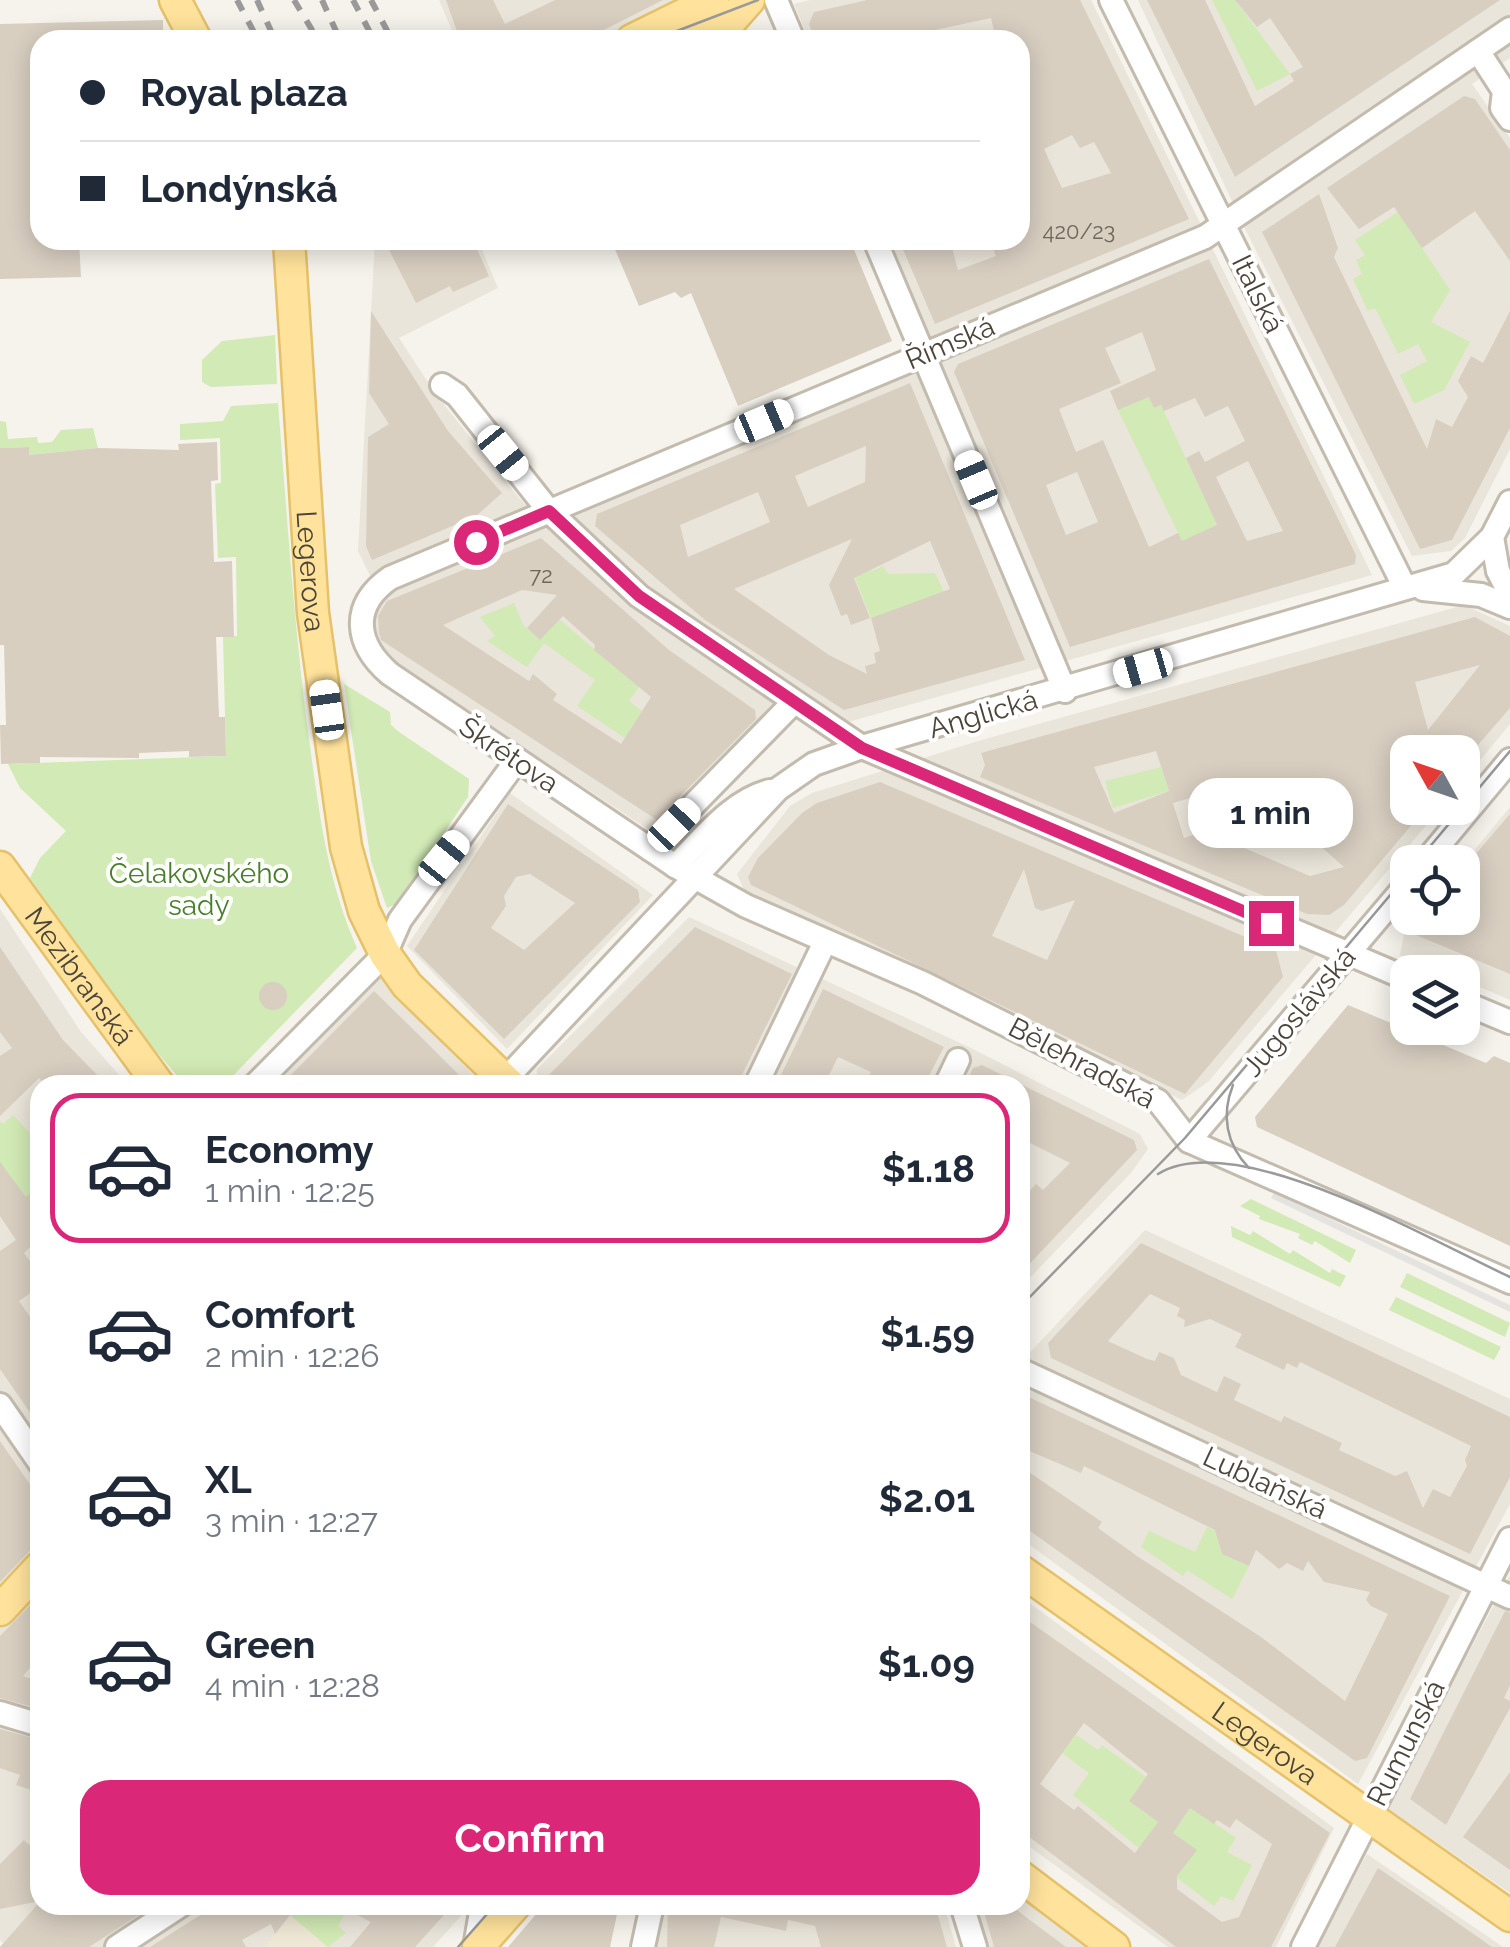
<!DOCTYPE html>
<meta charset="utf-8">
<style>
:root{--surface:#fff;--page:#f6f6f7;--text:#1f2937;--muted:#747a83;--line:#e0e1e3;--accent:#db2777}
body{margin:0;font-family:Raleway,sans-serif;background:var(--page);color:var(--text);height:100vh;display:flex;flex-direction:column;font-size:38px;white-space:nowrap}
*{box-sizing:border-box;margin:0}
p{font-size:32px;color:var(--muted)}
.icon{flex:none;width:55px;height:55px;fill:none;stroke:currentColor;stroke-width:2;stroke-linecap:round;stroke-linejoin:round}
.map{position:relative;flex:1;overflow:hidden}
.panel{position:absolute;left:30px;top:1075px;width:1000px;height:840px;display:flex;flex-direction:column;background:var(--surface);border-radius:30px;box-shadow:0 5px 25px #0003}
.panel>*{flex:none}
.banner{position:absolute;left:30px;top:30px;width:1000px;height:220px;border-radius:30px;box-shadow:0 5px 25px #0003;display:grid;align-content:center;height:220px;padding:0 50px;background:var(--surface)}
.needle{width:65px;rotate:310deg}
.fabs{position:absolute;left:1390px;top:735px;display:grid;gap:20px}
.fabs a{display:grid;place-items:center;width:90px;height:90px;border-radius:20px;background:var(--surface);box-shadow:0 5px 25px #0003;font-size:50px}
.end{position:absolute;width:45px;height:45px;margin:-22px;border:12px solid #db2777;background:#fff;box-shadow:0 0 0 5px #fff}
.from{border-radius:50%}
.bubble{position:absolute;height:70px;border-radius:30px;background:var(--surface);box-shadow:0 5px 25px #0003;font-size:32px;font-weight:700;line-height:70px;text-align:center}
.car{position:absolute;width:30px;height:60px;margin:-30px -15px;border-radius:12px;box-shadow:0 0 8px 2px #0007;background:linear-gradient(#fff 24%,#345 0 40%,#fff 0 76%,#345 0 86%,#fff 0)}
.banner b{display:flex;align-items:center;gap:35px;height:95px;font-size:38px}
.banner b+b{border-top:2px solid var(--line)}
.banner i{width:25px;height:25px;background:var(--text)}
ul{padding:18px 0 0;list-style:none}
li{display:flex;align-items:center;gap:30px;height:150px;margin:0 20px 15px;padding:0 30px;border:5px solid transparent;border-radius:30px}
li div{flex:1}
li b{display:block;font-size:38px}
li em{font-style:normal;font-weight:700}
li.selected{border-color:var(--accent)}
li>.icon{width:90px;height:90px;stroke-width:1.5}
.button{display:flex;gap:20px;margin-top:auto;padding:20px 50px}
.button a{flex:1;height:115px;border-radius:30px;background:var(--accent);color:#fff;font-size:40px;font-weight:700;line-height:115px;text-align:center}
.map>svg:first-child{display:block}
.residential{fill:#eae5da}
.education{fill:#efe8d6}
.green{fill:#d2eab5}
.parking{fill:#e5e3e0}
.building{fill:#d8cfc1;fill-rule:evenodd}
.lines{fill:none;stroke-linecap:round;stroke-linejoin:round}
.minor-casing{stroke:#c2bbae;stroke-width:28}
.major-casing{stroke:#e6c16a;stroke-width:35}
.minor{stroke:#fff;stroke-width:22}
.major{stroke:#ffe39c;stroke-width:30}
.tram{stroke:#9a9a9a;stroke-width:2.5}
.rail{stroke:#9a9a9a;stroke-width:6;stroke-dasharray:12 12;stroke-linecap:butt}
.route{stroke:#db2777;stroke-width:12}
.labels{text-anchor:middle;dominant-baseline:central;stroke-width:8;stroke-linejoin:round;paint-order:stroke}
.number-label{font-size:22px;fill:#6e675b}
.street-label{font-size:28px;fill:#4b4439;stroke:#fff}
.park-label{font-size:28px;fill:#4a7f2a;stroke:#fff}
</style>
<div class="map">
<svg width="1510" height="1947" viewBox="0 0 1510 1947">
<rect width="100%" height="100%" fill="#f6f3ec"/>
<!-- residential -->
<g class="residential">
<path d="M439 0H684L604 40H456Z"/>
<path d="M810 0H1091L1372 575 841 724 790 692 655 834 402 667 368 638 374 584 358 551 375 240H478L498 288 399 338 437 396 520 499 551 530 586 509 940 363 890 240H1020V40H809L794 4Z"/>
<path d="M1138 0H1510V58L1472 84 1510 138V449L1465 538 1451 551 1412 556 1244 227Z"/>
<path d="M1464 605 1510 626V724L1463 781 1462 752H1408V808H1441L1208 1082 1182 1100 745 892 737 874 790 806 812 793 978 741Z"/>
<path d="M510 793 653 895 507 1049 407 946Z"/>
<path d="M1510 807V1000L1463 980 1462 972H1444L1400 955 1404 934 1418 918H1462L1463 864Z"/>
<path d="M0 909 81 1032 128 1085H40V1554L0 1594Z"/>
<path d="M689 917 971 1048 1140 1134 1148 1149 1131 1173 1020 1288V1085H537V1069Z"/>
<path d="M380 977 478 1080 473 1085H269Z"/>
<path d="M1145 1230 1510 1399V1504L1358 1784 1020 1538V1363Z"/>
<path d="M1510 1575V1893L1386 1807Z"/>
<path d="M40 1587V1905H471L433 1947H328L291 1915 265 1947H7L0 1940V1621Z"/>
<path d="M1020 1596 1334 1828 1276 1947H1168L1020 1840Z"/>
<path d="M1367 1854 1503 1947H1317Z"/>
<path d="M1020 1897 1087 1947H982L969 1905H1020Z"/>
<path d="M658 1905H944L956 1947H652Z"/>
</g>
<!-- education -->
<path class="education" d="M290 1915 328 1947H265Z"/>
<!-- green -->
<g class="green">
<path d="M1212 0H1235L1290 74 1257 91Z"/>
<path d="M1398 212 1450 290 1431 322 1470 342 1444 390 1414 404 1400 375 1427 361 1418 344 1398 354 1375 308 1368 311 1353 279 1362 274 1356 260 1365 255 1355 240Z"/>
<path d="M275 335 277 384 211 387 202 382V360L222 341Z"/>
<path d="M1149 397 1154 408 1161 405 1224 540 1182 541 1118 410Z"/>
<path d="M278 403C287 515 294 627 309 739 319 812 327 880 357 948L224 1085H185L149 1043 30 878 40 858 66 831 20 788 8 764 226 756 223 637 237 636 236 557 218 558 215 484 221 483 220 438 180 440V424L223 421 231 406Z"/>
<path d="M0 421 6 422 8 439 37 437 38 443 52 442 61 430 93 428 98 448 29 455V447L0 448Z"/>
<path d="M870 566 872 571 883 566 888 574 935 573 944 592 871 618 853 573Z"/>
<path d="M514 603 523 625 540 640 559 619 639 687 629 701 642 711 625 738 577 706 595 680 544 643 527 667 487 641 495 636 480 617Z"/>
<path d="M344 684 390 712 391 725 399 732 469 779 468 797 396 904 387 908 371 861Z"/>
<path d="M1161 767 1169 791 1113 808 1105 781Z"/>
<path d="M13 1115 40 1144V1186L26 1197 0 1164V1121L3 1124Z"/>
<path d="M1251 1199 1356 1250 1350 1263 1315 1241 1312 1245 1298 1238 1300 1234 1259 1219 1260 1216 1240 1206Z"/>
<path d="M1231 1226 1250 1235 1253 1231 1290 1254 1293 1250 1330 1273 1332 1269 1346 1276 1340 1287 1232 1237Z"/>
<path d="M1407 1273 1510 1323 1505 1337 1400 1287Z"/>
<path d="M1396 1297 1501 1347 1494 1360 1389 1310Z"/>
<path d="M1207 1527 1227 1536 1221 1535 1218 1540 1222 1554 1249 1566 1232 1599 1187 1570 1183 1576 1141 1547 1149 1531 1195 1552Z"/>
<path d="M1076 1735 1098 1750 1102 1745 1146 1777 1129 1801 1158 1822 1139 1848 1073 1795 1089 1773 1062 1753Z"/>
<path d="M1191 1807 1236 1838 1227 1852 1252 1865 1233 1901 1221 1896 1214 1906 1176 1877 1196 1850 1173 1833Z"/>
<path d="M298 1905H329L345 1913 338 1926 346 1933 328 1947 290 1915Z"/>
</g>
<!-- parking -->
<path class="parking" d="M1274 1192 1510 1305V1312L1271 1198Z"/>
<!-- building -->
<g class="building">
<path d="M446 0H493L505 24 555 0H663L584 40H460Z"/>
<path d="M867 0H1080L1189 219 935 324 899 240H950L958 270 996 256 990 240H1020V40H996L991 18 889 40H815L809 24 814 12ZM1072 135 1080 148 1094 142 1111 173 1062 188 1044 149Z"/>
<path d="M1147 0H1205L1255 106 1294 81 1290 74 1303 67 1270 18 1257 27 1235 0H1500L1235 177Z"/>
<path d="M163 20V40H40V240H79L81 277 0 279V24Z"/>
<path d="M1464 96 1475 99 1510 150V261L1475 211 1422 248 1394 207 1359 229 1327 188Z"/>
<path d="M1319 194 1338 248 1334 257 1427 449 1436 419 1452 427 1468 397 1458 381 1471 356 1483 363 1510 311V428L1452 540 1420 549 1262 232Z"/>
<path d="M384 240H473L489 276 453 292 450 286 416 303Z"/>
<path d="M611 240H850L892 341 738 406 691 293 681 298 675 292 639 306Z"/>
<path d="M1209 259 1356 555 1355 564 1070 647 954 372 958 364ZM1142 332 1156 370 1110 391 1118 410 1149 397 1154 408 1161 405 1164 411 1195 398 1205 417 1228 406 1245 441 1205 462 1199 451 1186 458 1217 525 1182 541 1178 533 1149 547 1103 440 1076 452 1059 409 1121 383 1105 348ZM1248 461 1283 531 1247 541 1216 477ZM1077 472 1098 522 1066 535 1046 485Z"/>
<path d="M371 311 448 431 502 493 476 516 372 560 366 546 368 437 389 424 369 393Z"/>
<path d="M910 383 1025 660 844 710 705 620 595 526 597 514ZM866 446 865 482 808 507 795 476ZM758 492 770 522 688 557 680 525ZM852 539 829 585 841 616 847 614 851 625 870 618 854 578 930 541 950 589 871 618 880 651 874 653 876 663 865 666 867 674 829 655 734 589Z"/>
<path d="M217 442 218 480 211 481 214 562 232 561 234 637H216L219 717H225L226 756 189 757V751L139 753V758L40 757V763L1 764 0 725H6L4 645H0V448L29 447V455L98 448 179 450 178 444Z"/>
<path d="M541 538 669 650 755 710 756 719 657 820 381 640 379 633 378 616 387 601ZM522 590 557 595 527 628 540 640 563 616 595 645 594 650 651 697 621 744 553 700 557 694 533 674 529 681 443 625Z"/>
<path d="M1475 617 1510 636V708L1472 752H1408V808H1426L1344 905 1329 915 1307 914 980 777 985 765 981 753ZM1480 665 1428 730 1415 682ZM1156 751 1173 803 1228 787 1240 828 1287 812 1294 835 1318 844 1344 867 1310 876 1204 831 1184 838 1169 791 1114 813 1094 767Z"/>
<path d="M880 782 1276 950 1283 977 1185 1094 751 885 748 877 758 858 802 813 817 803ZM1024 869 1035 908 1042 911 1075 900 1047 960 992 936Z"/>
<path d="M508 804 638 890 640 902 504 1039 414 950ZM530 874 575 903 524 950 491 928 506 906 504 896 516 877Z"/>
<path d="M1510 814V974L1416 935 1415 927 1422 918H1462V870Z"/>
<path d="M695 927 792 974 737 1085H539Z"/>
<path d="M0 947 63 1040 107 1085H46L39 1078 0 1116V1056L12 1048 0 1032Z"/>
<circle cx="273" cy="996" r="14"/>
<path d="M823 989 944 1047 924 1085H864L871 1072 838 1057 824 1085H776Z"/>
<path d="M374 991 419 1035 469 1085H281Z"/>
<path d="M1348 1005 1486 1063 1494 1056 1510 1063V1246L1257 1127 1255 1117Z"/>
<path d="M982 1065 1134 1140 1137 1150 1020 1274V1201L1036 1184 1043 1190 1070 1163 1020 1138V1085H965L973 1068Z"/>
<path d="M0 1162 26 1197 40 1186V1237L24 1253 40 1275V1286L19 1301 40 1331V1427L0 1369V1251L16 1240 0 1216Z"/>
<path d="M1141 1243 1510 1417V1477L1470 1554 1051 1358 1048 1343ZM1150 1294 1180 1308 1177 1316 1185 1320 1184 1327 1210 1319 1242 1334 1235 1347 1284 1370 1287 1363 1297 1368 1300 1362 1471 1446 1465 1460 1467 1466 1450 1497 1433 1489 1423 1508 1407 1471 1395 1476 1339 1450 1342 1443 1284 1416 1281 1422 1234 1400 1241 1384 1224 1376 1217 1392 1181 1375 1174 1358 1159 1352 1155 1361 1147 1359 1108 1341Z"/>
<path d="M1020 1393 1450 1596 1367 1758 1355 1761 1020 1524V1466L1102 1522 1098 1528 1137 1556 1261 1637 1345 1701 1388 1614 1371 1606 1366 1600 1370 1592 1324 1582 1308 1561 1303 1571 1287 1563 1279 1569 1256 1550 1249 1566 1222 1554 1215 1530 1084 1466 1081 1473 1020 1447Z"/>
<path d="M0 1441 40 1499V1540L0 1582Z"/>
<path d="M40 1595V1656L23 1676 40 1682V1709L0 1698V1636Z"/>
<path d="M1505 1611 1510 1612V1685L1504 1698 1510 1701V1708L1446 1825 1410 1799Z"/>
<path d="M1020 1615 1330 1833 1271 1947H1176L1020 1830ZM1084 1723 1148 1774 1129 1801 1158 1822 1135 1853 1078 1806 1074 1810 1040 1784ZM1190 1808 1214 1824 1217 1820 1230 1828 1236 1819 1272 1844 1239 1917 1222 1922 1177 1889V1876L1197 1850 1173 1833Z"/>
<path d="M0 1729 40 1740V1793L16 1785 20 1775 0 1768Z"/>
<path d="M1510 1772V1870L1463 1837Z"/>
<path d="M24 1840 40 1855V1901L0 1909V1864Z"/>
<path d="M1378 1868 1435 1907 1492 1947H1335Z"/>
<path d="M37 1905H154L89 1947H0Z"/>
<path d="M216 1905H284L290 1915 275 1934 271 1924 242 1940 246 1947H150Z"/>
<path d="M337 1905H453L415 1947H350L371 1922Z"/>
<path d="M544 1905H619L610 1947H508Z"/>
<path d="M668 1905H935L947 1947H821L815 1926 788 1920 786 1931 721 1917 714 1947H667Z"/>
<path d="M982 1905H1010L1066 1947H994Z"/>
</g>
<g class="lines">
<defs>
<g id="minor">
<path d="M776 0 793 40"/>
<path d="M1111 0 1405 588"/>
<path d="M1510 29 1205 237 390 578C350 606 355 644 390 674L675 866 746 906 923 983 1158 1101 1189 1141 1510 1282"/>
<path d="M1478 51 1504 91 1502 108 1510 119"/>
<path d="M875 240 1065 691"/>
<path d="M442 385 457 395 549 511 639 596 862 747 1408 979"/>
<path d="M1492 537 1498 571 1510 594"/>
<path d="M1423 589 1481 595 1510 607"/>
<path d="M650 849 793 703"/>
<path d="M1425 862 1510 760"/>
<path d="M675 866C703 839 731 801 770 791"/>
<path d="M1462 1002 1510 1022"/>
<path d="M255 1085 385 954 400 920 517 760"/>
<path d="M500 1085 778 789 814 764 862 747 1454 574 1492 537 1510 502"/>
<path d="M756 1085 824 944"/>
<path d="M946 1085 958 1060"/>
<path d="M1189 1141 1408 883"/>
<path d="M1020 1370 1510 1597"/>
<path d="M0 1405 40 1463"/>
<path d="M0 1713 40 1725"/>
<path d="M962 1905 975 1947"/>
<path d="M117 1947 181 1905"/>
<path d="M475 1947 481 1912 476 1905"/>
<path d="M643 1947 652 1905"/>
<path d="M1303 1947 1510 1539"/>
</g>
<g id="major">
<path d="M175 0 196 40"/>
<path d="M632 40 713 0"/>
<path d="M697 40 727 25 749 0"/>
<path id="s1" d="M289 240 313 613 346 847 364 911 385 954 407 985 510 1085"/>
<path id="s2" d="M0 867 159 1085"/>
<path id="s3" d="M1020 1570 1510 1916"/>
<path d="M0 1610 40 1567"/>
<path d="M1020 1876 1114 1947"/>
<path d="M478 1947 515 1905"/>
</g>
</defs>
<!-- minor casing -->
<use href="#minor" class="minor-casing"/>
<!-- major casing -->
<use href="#major" class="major-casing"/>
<!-- minor -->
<use href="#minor" class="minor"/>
<!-- major -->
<use href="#major" class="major"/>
<!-- tram -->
<g class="tram">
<path d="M669 34 758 0"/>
<path d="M1417 862 1510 751"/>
<path d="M1233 1085C1221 1115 1226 1144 1249 1168"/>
<path d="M1158 1174C1235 1126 1432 1241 1510 1277"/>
<path d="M1020 1307 1185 1138 1408 874"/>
<path d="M458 1947 495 1905"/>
</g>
<!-- rail -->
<g class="rail">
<path d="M237 0 258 40"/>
<path d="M257 0 275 40"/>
<path d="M294 0 318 40"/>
<path d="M322 0 340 40"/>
<path d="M353 0 374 40"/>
<path d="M371 0 392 40"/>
</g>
</g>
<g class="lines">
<!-- route -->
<path class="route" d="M476 542 549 511 639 596 862 748 1271 923"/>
</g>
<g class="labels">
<!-- number labels -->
<g class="number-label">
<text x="1079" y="231">420/23</text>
<text x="541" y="575">72</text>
</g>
<!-- street labels -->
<g class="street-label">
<text transform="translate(1258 294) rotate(64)">Italská</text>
<text transform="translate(950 343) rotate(-23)">Římská</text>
<text stroke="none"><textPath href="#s1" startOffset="332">Legerova</textPath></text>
<text transform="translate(983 714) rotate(-16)">Anglická</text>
<text transform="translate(509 755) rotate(34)">Škrétova</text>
<text stroke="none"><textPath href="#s2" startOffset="135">Mezibranská</textPath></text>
<text transform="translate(1299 1012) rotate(-50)">Jugoslávská</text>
<text transform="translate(1082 1063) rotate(28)">Bělehradská</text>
<text transform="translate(1265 1483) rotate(25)">Lublaňská</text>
<text stroke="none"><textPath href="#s3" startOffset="300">Legerova</textPath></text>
<text transform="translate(1406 1743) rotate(-63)">Rumunská</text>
</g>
<!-- park labels -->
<g class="park-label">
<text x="199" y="873">Čelakovského<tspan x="199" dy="32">sady</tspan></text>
</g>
</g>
</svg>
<div class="fabs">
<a><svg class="needle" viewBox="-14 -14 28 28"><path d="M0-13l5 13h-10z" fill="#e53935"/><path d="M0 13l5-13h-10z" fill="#747a83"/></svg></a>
<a><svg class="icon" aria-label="locate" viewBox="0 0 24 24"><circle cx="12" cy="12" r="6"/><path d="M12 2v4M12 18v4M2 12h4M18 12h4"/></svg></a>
<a><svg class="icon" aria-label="layers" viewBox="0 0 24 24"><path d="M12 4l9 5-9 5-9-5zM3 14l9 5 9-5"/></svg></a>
</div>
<i class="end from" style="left:476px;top:542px"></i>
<i class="end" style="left:1271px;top:923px"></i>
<div class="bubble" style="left:1188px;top:778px;width:165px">1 min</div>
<i class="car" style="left:764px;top:421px;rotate:67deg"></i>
<i class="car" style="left:503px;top:453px;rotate:141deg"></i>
<i class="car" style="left:976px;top:480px;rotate:337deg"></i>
<i class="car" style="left:1143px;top:668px;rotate:254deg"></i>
<i class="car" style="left:327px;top:710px;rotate:352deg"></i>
<i class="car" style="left:674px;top:825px;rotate:44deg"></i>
<i class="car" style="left:444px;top:858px;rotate:39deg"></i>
<div class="banner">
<b><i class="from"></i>Royal plaza</b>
<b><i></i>Londýnská</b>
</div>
<section class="panel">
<ul>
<li class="selected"><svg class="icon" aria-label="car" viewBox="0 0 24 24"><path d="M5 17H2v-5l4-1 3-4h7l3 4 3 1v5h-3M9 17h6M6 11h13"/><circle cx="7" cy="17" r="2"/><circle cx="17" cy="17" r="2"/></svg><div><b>Economy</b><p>1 min · 12:25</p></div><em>$1.18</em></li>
<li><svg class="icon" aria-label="car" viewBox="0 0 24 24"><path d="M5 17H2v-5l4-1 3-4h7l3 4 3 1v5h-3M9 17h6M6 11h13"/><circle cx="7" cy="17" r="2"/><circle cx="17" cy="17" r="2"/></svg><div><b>Comfort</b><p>2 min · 12:26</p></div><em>$1.59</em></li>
<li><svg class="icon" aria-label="car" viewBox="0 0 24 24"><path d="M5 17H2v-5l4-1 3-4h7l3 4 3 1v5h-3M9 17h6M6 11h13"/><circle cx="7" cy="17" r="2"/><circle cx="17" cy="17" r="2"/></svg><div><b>XL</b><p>3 min · 12:27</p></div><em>$2.01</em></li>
<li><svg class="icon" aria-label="car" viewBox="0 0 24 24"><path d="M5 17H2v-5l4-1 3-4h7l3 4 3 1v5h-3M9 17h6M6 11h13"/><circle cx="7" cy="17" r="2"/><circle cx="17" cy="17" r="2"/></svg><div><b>Green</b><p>4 min · 12:28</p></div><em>$1.09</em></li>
</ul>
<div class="button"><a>Confirm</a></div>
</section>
</div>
